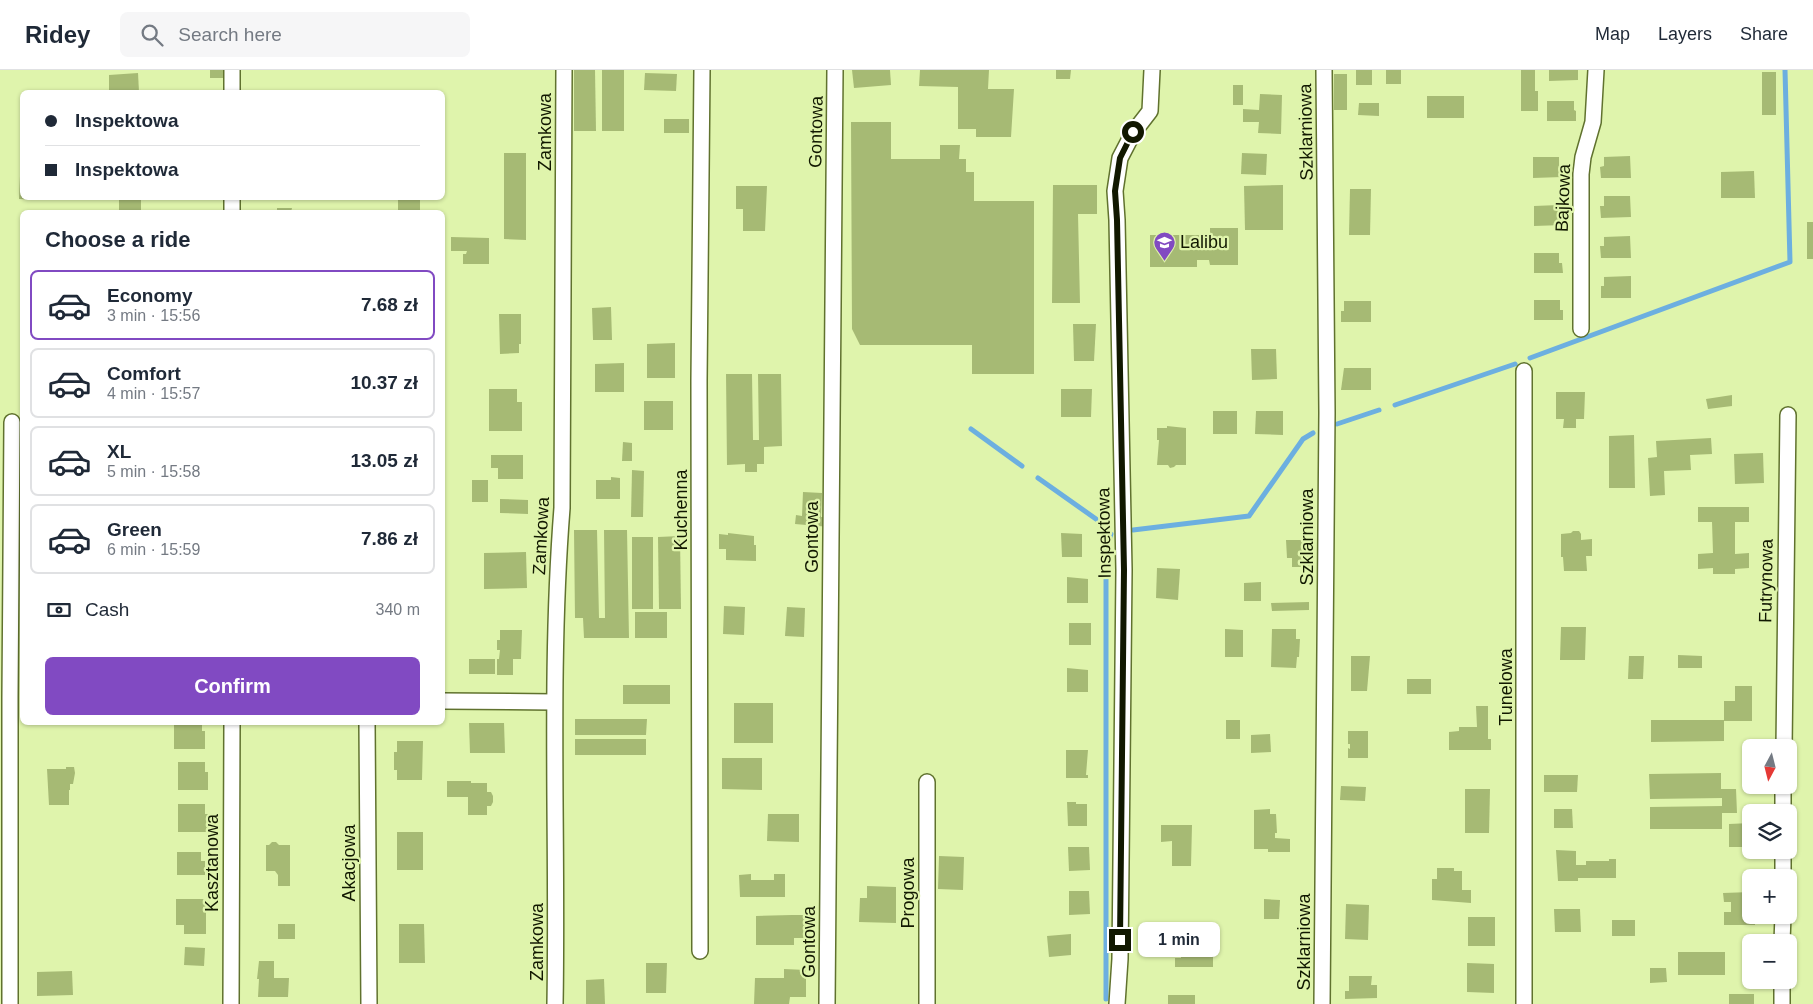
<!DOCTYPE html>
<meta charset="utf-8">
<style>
:root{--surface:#fff;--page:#f6f6f7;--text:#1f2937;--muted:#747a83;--line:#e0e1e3;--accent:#814ac2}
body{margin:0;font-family:Helvetica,sans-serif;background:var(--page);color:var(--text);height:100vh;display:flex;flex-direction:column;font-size:19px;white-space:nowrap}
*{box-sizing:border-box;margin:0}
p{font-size:16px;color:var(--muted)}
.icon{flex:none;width:28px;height:28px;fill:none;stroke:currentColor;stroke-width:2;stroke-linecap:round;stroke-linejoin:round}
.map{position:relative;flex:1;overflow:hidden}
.panel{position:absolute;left:20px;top:140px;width:425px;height:515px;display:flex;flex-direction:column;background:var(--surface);border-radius:8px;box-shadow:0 1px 4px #0004}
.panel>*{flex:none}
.guide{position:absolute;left:20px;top:20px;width:425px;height:110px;border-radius:8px;box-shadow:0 1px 4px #0004;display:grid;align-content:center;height:110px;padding:0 25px;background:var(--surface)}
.needle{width:32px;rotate:187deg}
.fabs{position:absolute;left:1742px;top:669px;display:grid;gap:10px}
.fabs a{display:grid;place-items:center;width:55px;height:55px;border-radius:8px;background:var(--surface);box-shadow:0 1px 4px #0004;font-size:25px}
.end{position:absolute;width:22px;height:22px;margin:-11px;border:6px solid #111800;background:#fff;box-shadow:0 0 0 2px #fff}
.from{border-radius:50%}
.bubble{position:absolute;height:35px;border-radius:8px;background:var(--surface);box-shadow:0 1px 4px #0004;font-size:16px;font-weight:800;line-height:35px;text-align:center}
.guide b{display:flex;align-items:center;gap:18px;height:48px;font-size:19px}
.guide b+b{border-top:1px solid var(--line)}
.guide i{width:12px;height:12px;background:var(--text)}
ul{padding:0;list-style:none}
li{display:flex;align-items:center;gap:15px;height:70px;margin:0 10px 8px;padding:0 15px;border:2px solid var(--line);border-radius:8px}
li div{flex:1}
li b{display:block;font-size:19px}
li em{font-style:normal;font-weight:800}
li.current{border-color:var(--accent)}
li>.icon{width:45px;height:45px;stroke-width:1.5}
h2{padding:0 25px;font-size:22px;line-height:60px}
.pay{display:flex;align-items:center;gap:12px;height:55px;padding:0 25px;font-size:19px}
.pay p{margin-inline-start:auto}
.primary-button{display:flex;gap:10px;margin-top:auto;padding:10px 25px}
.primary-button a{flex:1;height:58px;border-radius:8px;background:var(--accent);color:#fff;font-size:20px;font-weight:800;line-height:58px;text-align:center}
header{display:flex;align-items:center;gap:30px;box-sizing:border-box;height:70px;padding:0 25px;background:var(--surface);border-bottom:1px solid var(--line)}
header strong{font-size:24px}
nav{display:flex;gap:28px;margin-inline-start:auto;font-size:18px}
.search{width:350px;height:45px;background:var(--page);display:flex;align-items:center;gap:12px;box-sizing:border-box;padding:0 18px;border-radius:8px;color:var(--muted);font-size:19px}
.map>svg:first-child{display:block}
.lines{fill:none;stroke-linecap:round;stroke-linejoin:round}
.stream{stroke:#6cafe0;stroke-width:5}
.building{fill:#a6ba74}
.street-casing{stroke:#60722e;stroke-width:18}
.street{stroke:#fff;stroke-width:15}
.route{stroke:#111800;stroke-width:6}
.labels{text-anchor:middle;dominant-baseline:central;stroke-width:4.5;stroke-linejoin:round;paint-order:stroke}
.street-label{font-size:18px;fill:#111800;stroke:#dff4ac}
.poi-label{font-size:18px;fill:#111800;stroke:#dff4ac;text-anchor:start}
</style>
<header>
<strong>Ridey</strong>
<div class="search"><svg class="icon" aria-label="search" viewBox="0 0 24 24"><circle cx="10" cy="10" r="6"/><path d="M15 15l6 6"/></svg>Search here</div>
<nav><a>Map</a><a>Layers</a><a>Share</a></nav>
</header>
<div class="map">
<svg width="1813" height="934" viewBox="0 0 1813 934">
<rect width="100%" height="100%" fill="#dff4ac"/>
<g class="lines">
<!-- stream -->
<g class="stream">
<path d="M1530 288 1790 192 1785 0"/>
<path d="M1395 335 1515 294"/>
<path d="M1337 354 1379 340"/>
<path d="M971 359 1022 396"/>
<path d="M1038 408 1096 449"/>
<path d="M1133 460 1249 446 1303 369 1313 363"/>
<path d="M1106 929V479L1111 464"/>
</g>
</g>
<!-- building -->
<g class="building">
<rect x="210" y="0" width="13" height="8"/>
<path d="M574 0H595L596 61H574Z"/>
<rect x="602" y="0" width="22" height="61"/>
<path d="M852 0H890L891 15 854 18Z"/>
<path d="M920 0H989L988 19H1014L1011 67H976V59H958V17L919 16Z"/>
<path d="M1056 0H1071L1070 9H1056Z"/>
<rect x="1356" y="0" width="16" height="15"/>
<rect x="1386" y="0" width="15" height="14"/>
<path d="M1521 0H1535V21H1538V41H1521Z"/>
<path d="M1549 0H1578V10L1549 11Z"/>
<rect x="1762" y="2" width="14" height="43"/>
<path d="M138 3 139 22H109V5Z"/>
<path d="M645 3 677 4 676 21 644 20Z"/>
<rect x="1334" y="4" width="13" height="36"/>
<rect x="1233" y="15" width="10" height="20"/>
<path d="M1260 24 1282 25 1281 64 1258 63 1259 52H1243V39L1259 40Z"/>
<rect x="1427" y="26" width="37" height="22"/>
<path d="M1547 31H1574V40L1576 41V51H1547Z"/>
<path d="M1359 33H1379V46L1358 45Z"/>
<rect x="664" y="49" width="25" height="14"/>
<path d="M851 52H891V89H940V75H960L959 89H966V102H974V131H1034V304H972V275H860L852 259Z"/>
<path d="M21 83H22V128H38V130L19 129Z"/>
<path d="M504 83H526V170L504 169Z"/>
<path d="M1242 83 1267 84 1266 105 1241 104Z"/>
<path d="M1630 86 1631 108H1601L1600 97 1604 96V87Z"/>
<path d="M1533 87H1559V97H1562V107L1533 108Z"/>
<path d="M1754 101 1755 128H1721V102Z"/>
<path d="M1053 115H1097V144H1078L1080 233H1052Z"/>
<path d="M1283 115V160H1245L1244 116Z"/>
<path d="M736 116H767L765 161H743V139H736Z"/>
<path d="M1350 119H1371L1370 165H1349Z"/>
<path d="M1604 126H1630L1631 147 1601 148 1600 136H1604Z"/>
<rect x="119" y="128" width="22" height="14"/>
<rect x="398" y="128" width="22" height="14"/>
<path d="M1559 135 1560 146H1562L1563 155 1534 156V136Z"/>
<path d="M277 138H292L291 142H277Z"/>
<rect x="1807" y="152" width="6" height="37"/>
<path d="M1210 158H1238V195H1210L1209 190H1197V197H1150V165H1210Z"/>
<path d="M1630 166 1631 188H1601L1600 176H1604V167Z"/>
<path d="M451 167 489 168V194H463V184H466L467 181H451Z"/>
<path d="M1534 183H1559V193H1562L1563 203H1534Z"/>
<path d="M1631 206V228H1601V216H1604V207Z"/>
<path d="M1534 230H1560V240H1563V250H1534Z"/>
<path d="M1344 231H1371V252H1341V241H1344Z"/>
<path d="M611 237 612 270H593L592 238Z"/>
<path d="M499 244H521V274H519V283L500 284Z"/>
<path d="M1073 254H1096L1094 291H1074Z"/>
<path d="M675 273V308H647V274Z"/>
<path d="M1251 279H1276L1277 309 1252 310Z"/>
<path d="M624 293V322H595V294Z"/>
<path d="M1344 298H1371V320H1341Z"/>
<path d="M726 304H752L753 370H759L758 304H781L782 376 764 377V394H757V402H745V394L727 395Z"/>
<path d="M489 319H517V332H522V361H489Z"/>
<path d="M1061 319H1092L1091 347H1061Z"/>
<path d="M1556 322H1585L1584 349H1576V358H1563L1564 349H1556Z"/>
<path d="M1732 325V336L1708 339 1706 329Z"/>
<rect x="644" y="331" width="29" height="29"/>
<rect x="1213" y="341" width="24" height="23"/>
<path d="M1256 341H1283V365L1255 364Z"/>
<path d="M1167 356 1186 358V395H1176L1174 397 1170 398 1168 395H1157L1159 370H1157V358H1167Z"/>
<path d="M1634 365 1635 418H1609V366Z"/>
<path d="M1711 368 1712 384 1690 385 1691 400 1664 401 1665 425 1650 426 1648 388 1657 387 1656 371Z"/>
<path d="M623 372 632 373V391H622Z"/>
<path d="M1763 383 1764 413 1735 414 1734 384Z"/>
<path d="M491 385H523V409H498V398H491Z"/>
<path d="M632 400 644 401 643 447H631Z"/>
<path d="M611 407 620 408V429H596V410H611Z"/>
<rect x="472" y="410" width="16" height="22"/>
<path d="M803 422 822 423 821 447H830V457L795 454 796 445 802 446Z"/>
<path d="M500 429 528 430V444L500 443Z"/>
<path d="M1698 437H1749V452H1735V484L1749 483V498L1735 499V504H1713V498L1698 499V484L1713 483 1712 452H1698Z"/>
<path d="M574 460H597L599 548H605L604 460H627L629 568H584L583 548H575Z"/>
<path d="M1573 461H1579L1581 464V470L1592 469V486H1586L1587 501H1564L1563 487H1561V464L1571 463Z"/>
<path d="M728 463 754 466V475H756V491L726 490V479H719V464L728 465Z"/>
<path d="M1061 463 1082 464V487H1062Z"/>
<path d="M680 466 681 539H659L658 467Z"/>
<rect x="632" y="467" width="21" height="72"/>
<path d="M1286 470H1313V497H1292V488H1287Z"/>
<path d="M526 482 527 518 484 519V483Z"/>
<path d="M1157 498 1180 499 1178 530 1156 528Z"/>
<path d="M1067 507 1088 509V533H1067Z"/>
<path d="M1261 512V531H1244V513Z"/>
<path d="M1309 532V540L1272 541 1271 533Z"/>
<path d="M724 536 745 537 744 565 723 564Z"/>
<path d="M787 537 805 538 804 567 785 566Z"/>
<rect x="635" y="542" width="32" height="26"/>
<rect x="1069" y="553" width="22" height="22"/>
<path d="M1561 557H1586L1585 590H1560Z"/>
<path d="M1225 559 1243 560V587H1225Z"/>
<path d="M1272 559H1296V569H1300L1299 587H1297L1296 598 1271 597Z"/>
<path d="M500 560H522L521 589H513V605H497V589H499L500 580H497V570H500Z"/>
<path d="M1678 585 1702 586V598H1678Z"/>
<path d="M1351 586H1370L1367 621H1351Z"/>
<path d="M1629 586H1644L1643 609H1628Z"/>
<rect x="469" y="589" width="26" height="15"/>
<path d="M1067 598 1088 600V622H1067Z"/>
<rect x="1407" y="609" width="24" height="15"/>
<rect x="623" y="615" width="47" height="19"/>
<path d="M1735 616H1752V651H1724V671L1651 672V650H1724V631H1735Z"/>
<rect x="734" y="633" width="39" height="40"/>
<path d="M1476 636H1488V669H1491V680H1449V662L1459 661V657H1477Z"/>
<path d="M575 649H647L646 665H575Z"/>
<rect x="1226" y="650" width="14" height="19"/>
<path d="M174 652H202V661H205V679H174Z"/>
<path d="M469 653H504L505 683H470Z"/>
<path d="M1348 661H1368V688H1348V678L1350 679V674H1348Z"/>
<path d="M1270 664 1271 682 1251 683V665Z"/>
<rect x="575" y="669" width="71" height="16"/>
<path d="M397 671H423L422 710H397V700H394V682H397Z"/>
<path d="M1066 680H1088L1086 705H1088V708H1066Z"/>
<path d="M722 688H762V720L722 719Z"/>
<path d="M178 692H205V702H208V720H178Z"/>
<path d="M66 697H74L75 703 73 714H70V720H69V735H49L47 699H66Z"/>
<path d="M1721 703V719H1736L1737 743H1722V759H1650V737L1722 736V728L1650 729 1649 704Z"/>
<path d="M1544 705H1578L1577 722H1544Z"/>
<path d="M447 711H471V713H487V722H491L493 726V732L491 736H487V745H468V727H447Z"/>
<path d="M1341 716 1366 717 1365 731 1340 730Z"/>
<path d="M1465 719H1490L1489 763H1465Z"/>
<path d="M1067 732H1076V734H1087V756H1068Z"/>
<path d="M178 734H205V744H208V762H178Z"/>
<path d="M1270 739V744H1276L1277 763H1275V768L1290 769V782H1268V779H1254V740Z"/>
<path d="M1554 739H1572L1573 758H1554Z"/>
<path d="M768 744H799V772L767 771Z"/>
<path d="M1751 753V777H1729V754Z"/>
<path d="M1161 755H1192L1191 796H1172V771L1161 772Z"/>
<rect x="397" y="762" width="26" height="38"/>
<path d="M272 772H276L279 775H290V816H278V805L275 801H266V775H269Z"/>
<path d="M1068 777H1089L1090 800 1069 801Z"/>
<path d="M1556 780 1576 781V795H1586V791H1609V789H1616V808H1578V811H1558Z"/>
<path d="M177 782H201V791H205V805H177Z"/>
<path d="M939 786 964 787 963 820 938 819Z"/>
<path d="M1437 798H1454V801H1462V820H1471V833L1432 830V809H1437Z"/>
<path d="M751 804V810H774V804H785V827H740L739 805Z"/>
<path d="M867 816 896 817V853L859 852 860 828H867Z"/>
<path d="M1069 821H1089L1090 844 1069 845Z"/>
<path d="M1751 822V845H1755V855H1724V842H1731V832H1724L1723 823Z"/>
<path d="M176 829H206V864H184V855H176Z"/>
<path d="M1264 829 1280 830 1279 849H1264Z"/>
<path d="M1346 834 1369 835 1368 870 1345 869Z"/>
<path d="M1554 839H1580L1581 862H1555Z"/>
<path d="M792 845H807V868H794V875H756V846Z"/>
<rect x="1468" y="847" width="27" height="29"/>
<rect x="1612" y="850" width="23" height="16"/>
<rect x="278" y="854" width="17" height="15"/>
<path d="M399 854H424L425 893H399Z"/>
<path d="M1071 864V885L1049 887 1047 866Z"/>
<path d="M185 877 205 878 204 896 184 895Z"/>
<path d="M1181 882H1213V897H1175V888H1181Z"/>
<rect x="1678" y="882" width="47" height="23"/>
<path d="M259 891H274V908H289L288 927H258L259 909H257Z"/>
<path d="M646 893H667L666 923H646Z"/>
<path d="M1467 893 1494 894V923L1467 922Z"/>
<path d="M1650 898H1666L1667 912 1650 913Z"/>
<path d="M784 899 806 900V927H790L789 934H754L755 908H784Z"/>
<path d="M72 901 73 925 37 926V902Z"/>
<path d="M1349 906H1372L1371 915H1377V928L1345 929V921H1349Z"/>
<path d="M604 909 605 934H586V910Z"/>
<rect x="1729" y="924" width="25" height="10"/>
<rect x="1168" y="925" width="27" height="9"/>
</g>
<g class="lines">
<defs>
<g id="street">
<path d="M232 22V0"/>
<path d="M232 142V128"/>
<path d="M1581 259V104L1583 87 1593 52 1596 0"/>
<path d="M442 631 554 632"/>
<path d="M367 652 369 934"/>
<path d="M1784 678 1788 345"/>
<path d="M1783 742V715"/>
<path d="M1783 808V780"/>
<path d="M1782 872 1783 845"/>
<path d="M700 881 699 310 702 0"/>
<path d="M10 934V627L12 352"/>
<path d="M231 934 232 652"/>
<path d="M555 934C558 768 549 603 562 438L564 0"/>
<path d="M827 934 835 0"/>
<path d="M927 934V712"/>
<path d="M1117 934 1120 889 1124 500 1117 150 1115 121 1120 88 1133 63 1150 41 1152 0"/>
<path d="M1322 934 1327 343 1324 0"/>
<path d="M1524 934V301"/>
<path d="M1782 934V910"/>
</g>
</defs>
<!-- street casing -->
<use href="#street" class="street-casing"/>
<!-- street -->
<use href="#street" class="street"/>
</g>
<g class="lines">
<!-- route -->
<path class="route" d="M1120 870 1124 500 1117 150 1115 121 1120 88 1133 62"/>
</g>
<!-- icons -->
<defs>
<symbol id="school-pin" viewBox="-11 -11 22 30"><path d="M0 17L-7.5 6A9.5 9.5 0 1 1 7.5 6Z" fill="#814ac2" stroke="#dff4ac"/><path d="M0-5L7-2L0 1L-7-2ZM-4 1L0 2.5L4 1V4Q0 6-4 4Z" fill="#fff"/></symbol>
</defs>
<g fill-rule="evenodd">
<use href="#school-pin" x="1152" y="160" width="25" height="34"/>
</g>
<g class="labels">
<!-- street labels -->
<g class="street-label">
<text transform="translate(545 62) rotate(-90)">Zamkowa</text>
<text transform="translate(816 62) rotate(-89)">Gontowa</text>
<text transform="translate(1306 62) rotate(-91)">Szklarniowa</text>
<text transform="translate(1563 128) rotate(-88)">Bajkowa</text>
<text transform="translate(681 440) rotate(-90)">Kuchenna</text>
<text transform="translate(1104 463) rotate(-91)">Inspektowa</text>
<text transform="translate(541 466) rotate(-87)">Zamkowa</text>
<text transform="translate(812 467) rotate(-90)">Gontowa</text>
<text transform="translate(1307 467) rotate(-90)">Szklarniowa</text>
<text transform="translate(1766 511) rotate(-89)">Futrynowa</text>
<text transform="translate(1506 617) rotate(-90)">Tunelowa</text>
<text transform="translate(212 793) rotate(-90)">Kasztanowa</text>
<text transform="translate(349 793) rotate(-90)">Akacjowa</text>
<text transform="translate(908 823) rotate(-90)">Progowa</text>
<text transform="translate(537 872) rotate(-90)">Zamkowa</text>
<text transform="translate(809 872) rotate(-90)">Gontowa</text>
<text transform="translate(1304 872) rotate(-90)">Szklarniowa</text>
</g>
<!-- poi labels -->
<g class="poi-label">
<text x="1180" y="172">Lalibu</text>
</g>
</g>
</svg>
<div class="fabs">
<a><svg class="needle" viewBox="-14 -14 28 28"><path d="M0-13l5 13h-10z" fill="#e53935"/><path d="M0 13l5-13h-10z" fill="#747a83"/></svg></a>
<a><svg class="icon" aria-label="layers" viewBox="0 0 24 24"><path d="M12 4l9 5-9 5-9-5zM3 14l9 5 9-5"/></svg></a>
<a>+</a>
<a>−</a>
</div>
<i class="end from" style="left:1133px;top:62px"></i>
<i class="end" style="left:1120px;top:870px"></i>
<div class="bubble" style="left:1138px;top:852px;width:82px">1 min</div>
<div class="guide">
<b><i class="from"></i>Inspektowa</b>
<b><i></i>Inspektowa</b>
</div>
<section class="panel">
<h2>Choose a ride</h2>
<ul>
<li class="current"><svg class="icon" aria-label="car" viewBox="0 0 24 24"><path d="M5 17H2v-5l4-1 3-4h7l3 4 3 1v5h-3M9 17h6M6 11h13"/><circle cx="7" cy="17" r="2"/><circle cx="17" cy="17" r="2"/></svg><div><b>Economy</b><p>3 min · 15:56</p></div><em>7.68 zł</em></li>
<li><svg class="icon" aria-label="car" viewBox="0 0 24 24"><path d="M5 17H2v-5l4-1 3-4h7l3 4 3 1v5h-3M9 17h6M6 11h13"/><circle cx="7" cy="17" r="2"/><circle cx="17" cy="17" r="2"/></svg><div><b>Comfort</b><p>4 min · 15:57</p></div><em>10.37 zł</em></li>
<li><svg class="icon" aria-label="car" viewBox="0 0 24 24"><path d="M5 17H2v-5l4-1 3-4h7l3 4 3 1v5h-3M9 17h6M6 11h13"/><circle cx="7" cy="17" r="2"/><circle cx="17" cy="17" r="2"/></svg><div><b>XL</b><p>5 min · 15:58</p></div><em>13.05 zł</em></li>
<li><svg class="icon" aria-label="car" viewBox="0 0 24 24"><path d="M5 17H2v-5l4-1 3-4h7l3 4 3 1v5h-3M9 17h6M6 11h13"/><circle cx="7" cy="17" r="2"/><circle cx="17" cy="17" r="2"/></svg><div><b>Green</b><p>6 min · 15:59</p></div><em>7.86 zł</em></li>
</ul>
<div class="pay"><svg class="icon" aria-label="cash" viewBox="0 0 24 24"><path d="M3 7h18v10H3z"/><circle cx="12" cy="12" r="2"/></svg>Cash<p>340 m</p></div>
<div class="primary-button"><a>Confirm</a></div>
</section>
</div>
